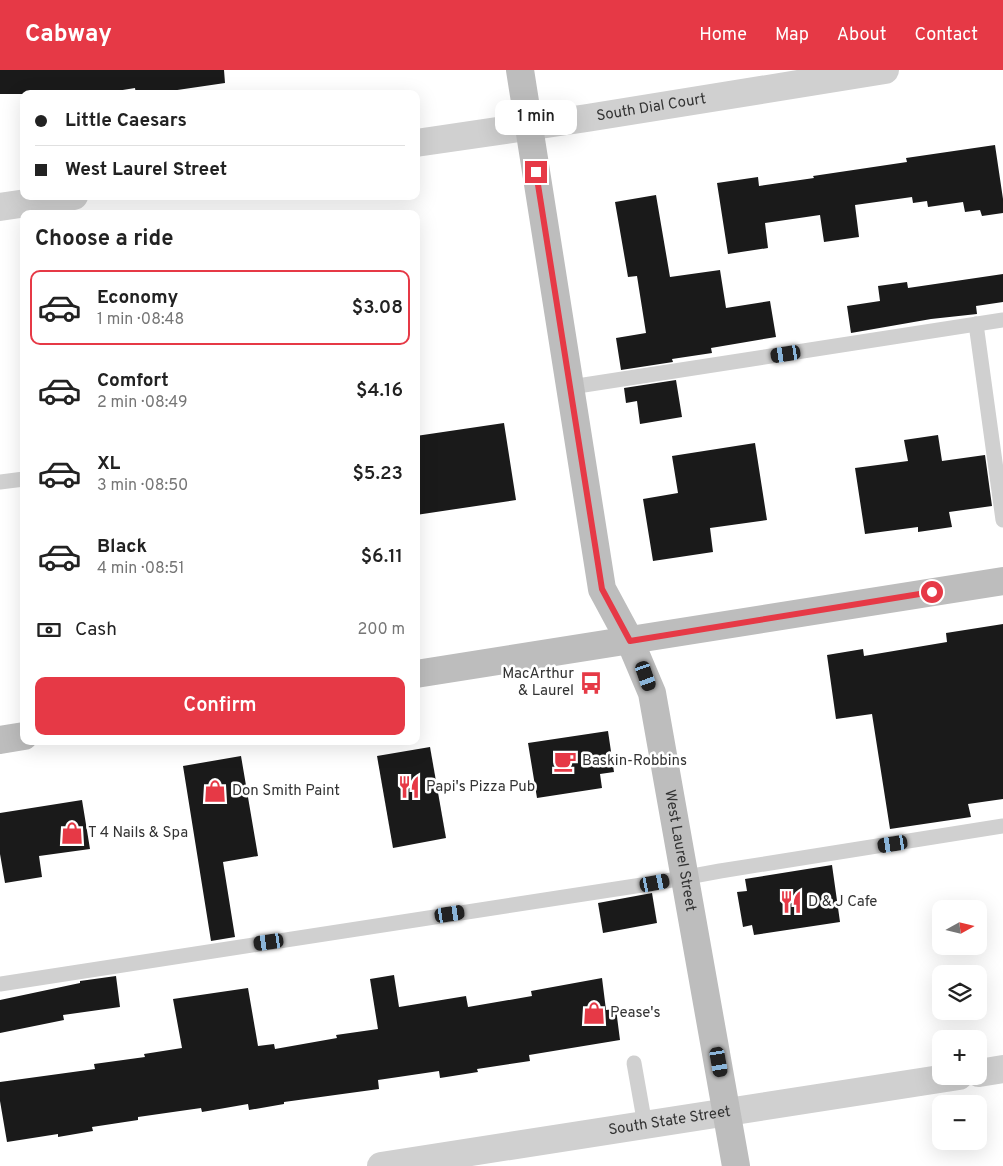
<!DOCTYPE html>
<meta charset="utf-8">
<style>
:root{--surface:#fff;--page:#f2f2f2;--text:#222;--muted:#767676;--line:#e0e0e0;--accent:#e63946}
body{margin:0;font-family:Overpass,sans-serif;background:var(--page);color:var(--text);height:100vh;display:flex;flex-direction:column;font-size:19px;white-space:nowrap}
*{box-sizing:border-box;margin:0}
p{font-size:16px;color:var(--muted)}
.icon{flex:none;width:28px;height:28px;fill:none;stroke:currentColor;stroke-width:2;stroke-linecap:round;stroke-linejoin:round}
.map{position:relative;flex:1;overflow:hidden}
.details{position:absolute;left:20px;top:140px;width:400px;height:535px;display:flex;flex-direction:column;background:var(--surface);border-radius:10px;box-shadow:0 5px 20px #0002}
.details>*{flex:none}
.hud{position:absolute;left:20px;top:20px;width:400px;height:110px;border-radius:10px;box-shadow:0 5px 20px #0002;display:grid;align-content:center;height:110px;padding:0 15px;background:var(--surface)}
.needle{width:32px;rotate:82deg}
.tools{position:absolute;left:932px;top:830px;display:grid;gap:10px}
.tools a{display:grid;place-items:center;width:55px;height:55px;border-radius:10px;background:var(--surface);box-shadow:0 5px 20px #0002;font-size:25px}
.end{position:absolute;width:22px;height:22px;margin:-11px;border:6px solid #e63946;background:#fff;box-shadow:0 0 0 2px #fff}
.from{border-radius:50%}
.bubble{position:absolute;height:35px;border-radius:10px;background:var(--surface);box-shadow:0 5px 20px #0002;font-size:16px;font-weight:600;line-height:35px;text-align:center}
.car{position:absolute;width:15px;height:30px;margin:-15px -8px;border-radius:6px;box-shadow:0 0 4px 1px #0007;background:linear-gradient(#222 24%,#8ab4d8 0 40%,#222 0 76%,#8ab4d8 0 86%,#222 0)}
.hud b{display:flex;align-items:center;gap:18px;height:48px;font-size:19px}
.hud b+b{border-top:1px solid var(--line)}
.hud i{width:12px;height:12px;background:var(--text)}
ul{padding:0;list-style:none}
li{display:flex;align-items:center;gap:15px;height:75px;margin:0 10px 8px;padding:0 5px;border:2px solid transparent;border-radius:10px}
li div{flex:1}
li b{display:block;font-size:19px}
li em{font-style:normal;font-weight:600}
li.active{border-color:var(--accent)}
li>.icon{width:45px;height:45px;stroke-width:1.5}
h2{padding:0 15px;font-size:22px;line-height:60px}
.pay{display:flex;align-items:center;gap:12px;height:55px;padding:0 15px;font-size:19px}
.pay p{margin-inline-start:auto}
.cta{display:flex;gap:10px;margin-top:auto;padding:10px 15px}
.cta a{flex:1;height:58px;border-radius:10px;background:var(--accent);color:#fff;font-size:20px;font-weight:600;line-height:58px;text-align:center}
header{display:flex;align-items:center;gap:30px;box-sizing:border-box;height:70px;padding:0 25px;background:var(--accent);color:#fff}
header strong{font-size:24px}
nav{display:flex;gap:28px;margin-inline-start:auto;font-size:18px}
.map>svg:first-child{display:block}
.building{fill:#1a1a1a}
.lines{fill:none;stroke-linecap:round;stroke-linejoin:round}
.lane{stroke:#d0d0d0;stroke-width:15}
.street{stroke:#d0d0d0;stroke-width:28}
.secondary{stroke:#bdbdbd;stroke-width:28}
.route{stroke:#e63946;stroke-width:6}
.labels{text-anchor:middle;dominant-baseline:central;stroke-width:5;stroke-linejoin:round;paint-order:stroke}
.street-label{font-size:15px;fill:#333;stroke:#fff}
.poi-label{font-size:15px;fill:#333;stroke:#fff;text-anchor:start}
</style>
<header>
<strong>Cabway</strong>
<nav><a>Home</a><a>Map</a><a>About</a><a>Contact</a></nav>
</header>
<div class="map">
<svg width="1003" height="1096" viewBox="0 0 1003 1096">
<rect width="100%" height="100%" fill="#fff"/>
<!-- building -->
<g class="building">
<path d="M0 0H224L225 13 150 24H136L135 18 98 24H0Z"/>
<path d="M995 75 1003 129V143L982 146 980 140 965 142 963 132 928 137 927 131 913 133 912 127 855 135 859 167 824 172 820 145 765 153 768 178 728 184 717 113 758 107 759 116 814 108 813 106 907 92 906 88Z"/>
<path d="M656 125 670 207 720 200 726 238 770 231 776 267 711 278 712 283 672 289 673 292 621 300 616 268 646 263 637 206 628 207 615 132Z"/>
<path d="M1003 204V232L976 236 977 244 931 249 851 263 847 236 880 231 878 216 907 212 908 218Z"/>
<path d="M676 310 682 347 640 354 637 331 626 333 624 318Z"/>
<path d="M504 353 516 430 416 445V366Z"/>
<path d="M938 365 942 391 985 385 992 436 949 442 952 457 918 462V457L865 464 855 398 908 391 904 370Z"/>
<path d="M755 373 767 450 710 458 713 482 653 491 643 429 678 423 672 386Z"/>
<path d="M1003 554V729L968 734 971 747 890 759 872 644 836 649 827 585 863 579 864 586 947 572 946 563Z"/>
<path d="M608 661 614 702 600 704 602 718 537 728 528 673Z"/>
<path d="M430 677 446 768 393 778 377 686Z"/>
<path d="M241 686 258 786 223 792 235 867 211 871 183 696Z"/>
<path d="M82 730 90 779 39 786 42 807 5 813 0 784V743Z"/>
<path d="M832 795 840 852 754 865 752 855 743 857 737 822 747 821 745 809Z"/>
<path d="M652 823 657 853 603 863 598 833Z"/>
<path d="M394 905 399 937 466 926 468 937 532 926 531 921 602 908 606 940 616 939 620 970 529 985 530 991 477 999 478 1002 440 1008 439 1001 378 1010 379 1019 284 1032V1034L249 1040 248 1034 202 1042 201 1038 138 1047V1050L92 1057 93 1061 58 1067V1064L7 1072 0 1031V1012L95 999 94 994 145 987 144 984 182 978 173 929 248 918 258 976 274 974 275 979 337 968 336 965 378 959 370 909Z"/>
<path d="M116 906 120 937 63 945 64 950 0 963V930L80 913V911Z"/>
</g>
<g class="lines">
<!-- lane -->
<g class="lane">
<path d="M976 254 1003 450"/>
<path d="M571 317 1003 250"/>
<path d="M0 412 24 409"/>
<path d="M0 914 655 813 720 801 1003 756"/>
<path d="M634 993 645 1055"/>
</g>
<!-- street -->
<g class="street">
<path id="s1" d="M416 73 587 48 885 0"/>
<path d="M0 137 74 126"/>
<path d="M979 1003 1003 999"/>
<path id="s2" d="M381 1096 959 1006"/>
</g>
<!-- secondary -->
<g class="secondary">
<path id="s3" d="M520 0 602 519 630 571 652 623 736 1096"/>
<path d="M416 604 1003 511"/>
<path d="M0 670 24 666"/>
</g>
</g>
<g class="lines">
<!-- route -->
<path class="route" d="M536 102 602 519 630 571 932 522"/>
</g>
<!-- icons -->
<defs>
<symbol id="bus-bare" viewBox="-9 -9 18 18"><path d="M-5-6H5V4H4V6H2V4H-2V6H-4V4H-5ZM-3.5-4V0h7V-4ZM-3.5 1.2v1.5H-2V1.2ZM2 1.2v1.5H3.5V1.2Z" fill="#e63946" stroke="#fff" stroke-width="2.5" paint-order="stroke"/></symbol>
<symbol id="cafe-bare" viewBox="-9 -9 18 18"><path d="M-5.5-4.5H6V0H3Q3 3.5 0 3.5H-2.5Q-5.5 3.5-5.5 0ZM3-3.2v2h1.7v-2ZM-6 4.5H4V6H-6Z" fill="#e63946" stroke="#fff" stroke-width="2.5" paint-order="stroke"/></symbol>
<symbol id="restaurant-bare" viewBox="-9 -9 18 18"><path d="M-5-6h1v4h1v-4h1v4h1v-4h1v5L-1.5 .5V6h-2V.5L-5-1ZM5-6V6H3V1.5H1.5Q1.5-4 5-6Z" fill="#e63946" stroke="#fff" stroke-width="2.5" paint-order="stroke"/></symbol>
<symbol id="shop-bare" viewBox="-9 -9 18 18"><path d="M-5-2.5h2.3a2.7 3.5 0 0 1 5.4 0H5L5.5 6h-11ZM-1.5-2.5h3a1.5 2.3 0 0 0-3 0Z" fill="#e63946" stroke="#fff" stroke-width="2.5" paint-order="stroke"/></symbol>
</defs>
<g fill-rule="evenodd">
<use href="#bus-bare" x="575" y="597" width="32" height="32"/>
<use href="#cafe-bare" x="549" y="675" width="32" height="32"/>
<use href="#restaurant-bare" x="393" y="701" width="32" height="32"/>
<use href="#shop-bare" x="199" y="705" width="32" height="32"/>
<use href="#shop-bare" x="56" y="747" width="32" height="32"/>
<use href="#restaurant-bare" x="775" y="816" width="32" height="32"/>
<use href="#shop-bare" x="578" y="927" width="32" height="32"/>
</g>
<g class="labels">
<!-- street labels -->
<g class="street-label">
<text stroke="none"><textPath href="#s1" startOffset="238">South Dial Court</textPath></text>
<text stroke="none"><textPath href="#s3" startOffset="801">West Laurel Street</textPath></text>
<text stroke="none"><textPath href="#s2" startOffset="292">South State Street</textPath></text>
</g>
<!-- poi labels -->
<g class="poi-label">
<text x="574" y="604" text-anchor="end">MacArthur<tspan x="574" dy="17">&amp; Laurel</tspan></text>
<text x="582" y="691">Baskin-Robbins</text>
<text x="426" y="717">Papi's Pizza Pub</text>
<text x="232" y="721">Don Smith Paint</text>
<text x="88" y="763">T 4 Nails &amp; Spa</text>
<text x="808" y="832">D &amp; J Cafe</text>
<text x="610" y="943">Pease's</text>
</g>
</g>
</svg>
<div class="tools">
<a><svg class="needle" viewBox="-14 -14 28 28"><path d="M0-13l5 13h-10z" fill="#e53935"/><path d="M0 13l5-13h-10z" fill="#767676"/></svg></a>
<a><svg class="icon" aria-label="layers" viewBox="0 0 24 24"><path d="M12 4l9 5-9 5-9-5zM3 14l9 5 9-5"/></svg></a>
<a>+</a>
<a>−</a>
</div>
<i class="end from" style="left:932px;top:522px"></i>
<i class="end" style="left:536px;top:102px"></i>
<div class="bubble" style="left:495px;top:30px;width:82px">1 min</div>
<i class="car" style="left:786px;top:284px;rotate:261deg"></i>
<i class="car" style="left:646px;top:606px;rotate:161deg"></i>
<i class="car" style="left:893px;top:774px;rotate:261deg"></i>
<i class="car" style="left:655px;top:813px;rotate:79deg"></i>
<i class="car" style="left:450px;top:844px;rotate:81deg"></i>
<i class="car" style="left:269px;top:872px;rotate:262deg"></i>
<i class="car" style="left:719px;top:992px;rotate:170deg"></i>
<div class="hud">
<b><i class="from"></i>Little Caesars</b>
<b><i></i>West Laurel Street</b>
</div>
<section class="details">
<h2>Choose a ride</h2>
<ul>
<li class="active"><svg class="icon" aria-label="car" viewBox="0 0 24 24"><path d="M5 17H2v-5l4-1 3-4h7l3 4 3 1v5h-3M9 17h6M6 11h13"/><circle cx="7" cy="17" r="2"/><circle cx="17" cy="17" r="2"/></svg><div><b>Economy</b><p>1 min · 08:48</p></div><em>$3.08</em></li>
<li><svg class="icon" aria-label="car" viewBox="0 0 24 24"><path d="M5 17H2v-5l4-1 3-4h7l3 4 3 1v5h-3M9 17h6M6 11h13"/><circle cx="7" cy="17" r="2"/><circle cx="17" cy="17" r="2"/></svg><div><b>Comfort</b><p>2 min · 08:49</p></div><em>$4.16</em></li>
<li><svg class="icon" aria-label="car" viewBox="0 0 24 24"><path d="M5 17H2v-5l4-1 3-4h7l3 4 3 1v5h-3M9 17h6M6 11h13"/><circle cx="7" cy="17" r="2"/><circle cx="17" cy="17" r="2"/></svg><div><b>XL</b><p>3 min · 08:50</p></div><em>$5.23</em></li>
<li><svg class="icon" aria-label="car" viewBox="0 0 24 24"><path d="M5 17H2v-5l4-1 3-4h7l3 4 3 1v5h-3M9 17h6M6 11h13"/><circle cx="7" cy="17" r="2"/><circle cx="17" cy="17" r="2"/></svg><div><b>Black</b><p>4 min · 08:51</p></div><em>$6.11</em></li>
</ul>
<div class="pay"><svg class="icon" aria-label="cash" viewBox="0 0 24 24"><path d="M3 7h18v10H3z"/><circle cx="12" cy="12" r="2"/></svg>Cash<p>200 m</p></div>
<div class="cta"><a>Confirm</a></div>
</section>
</div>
